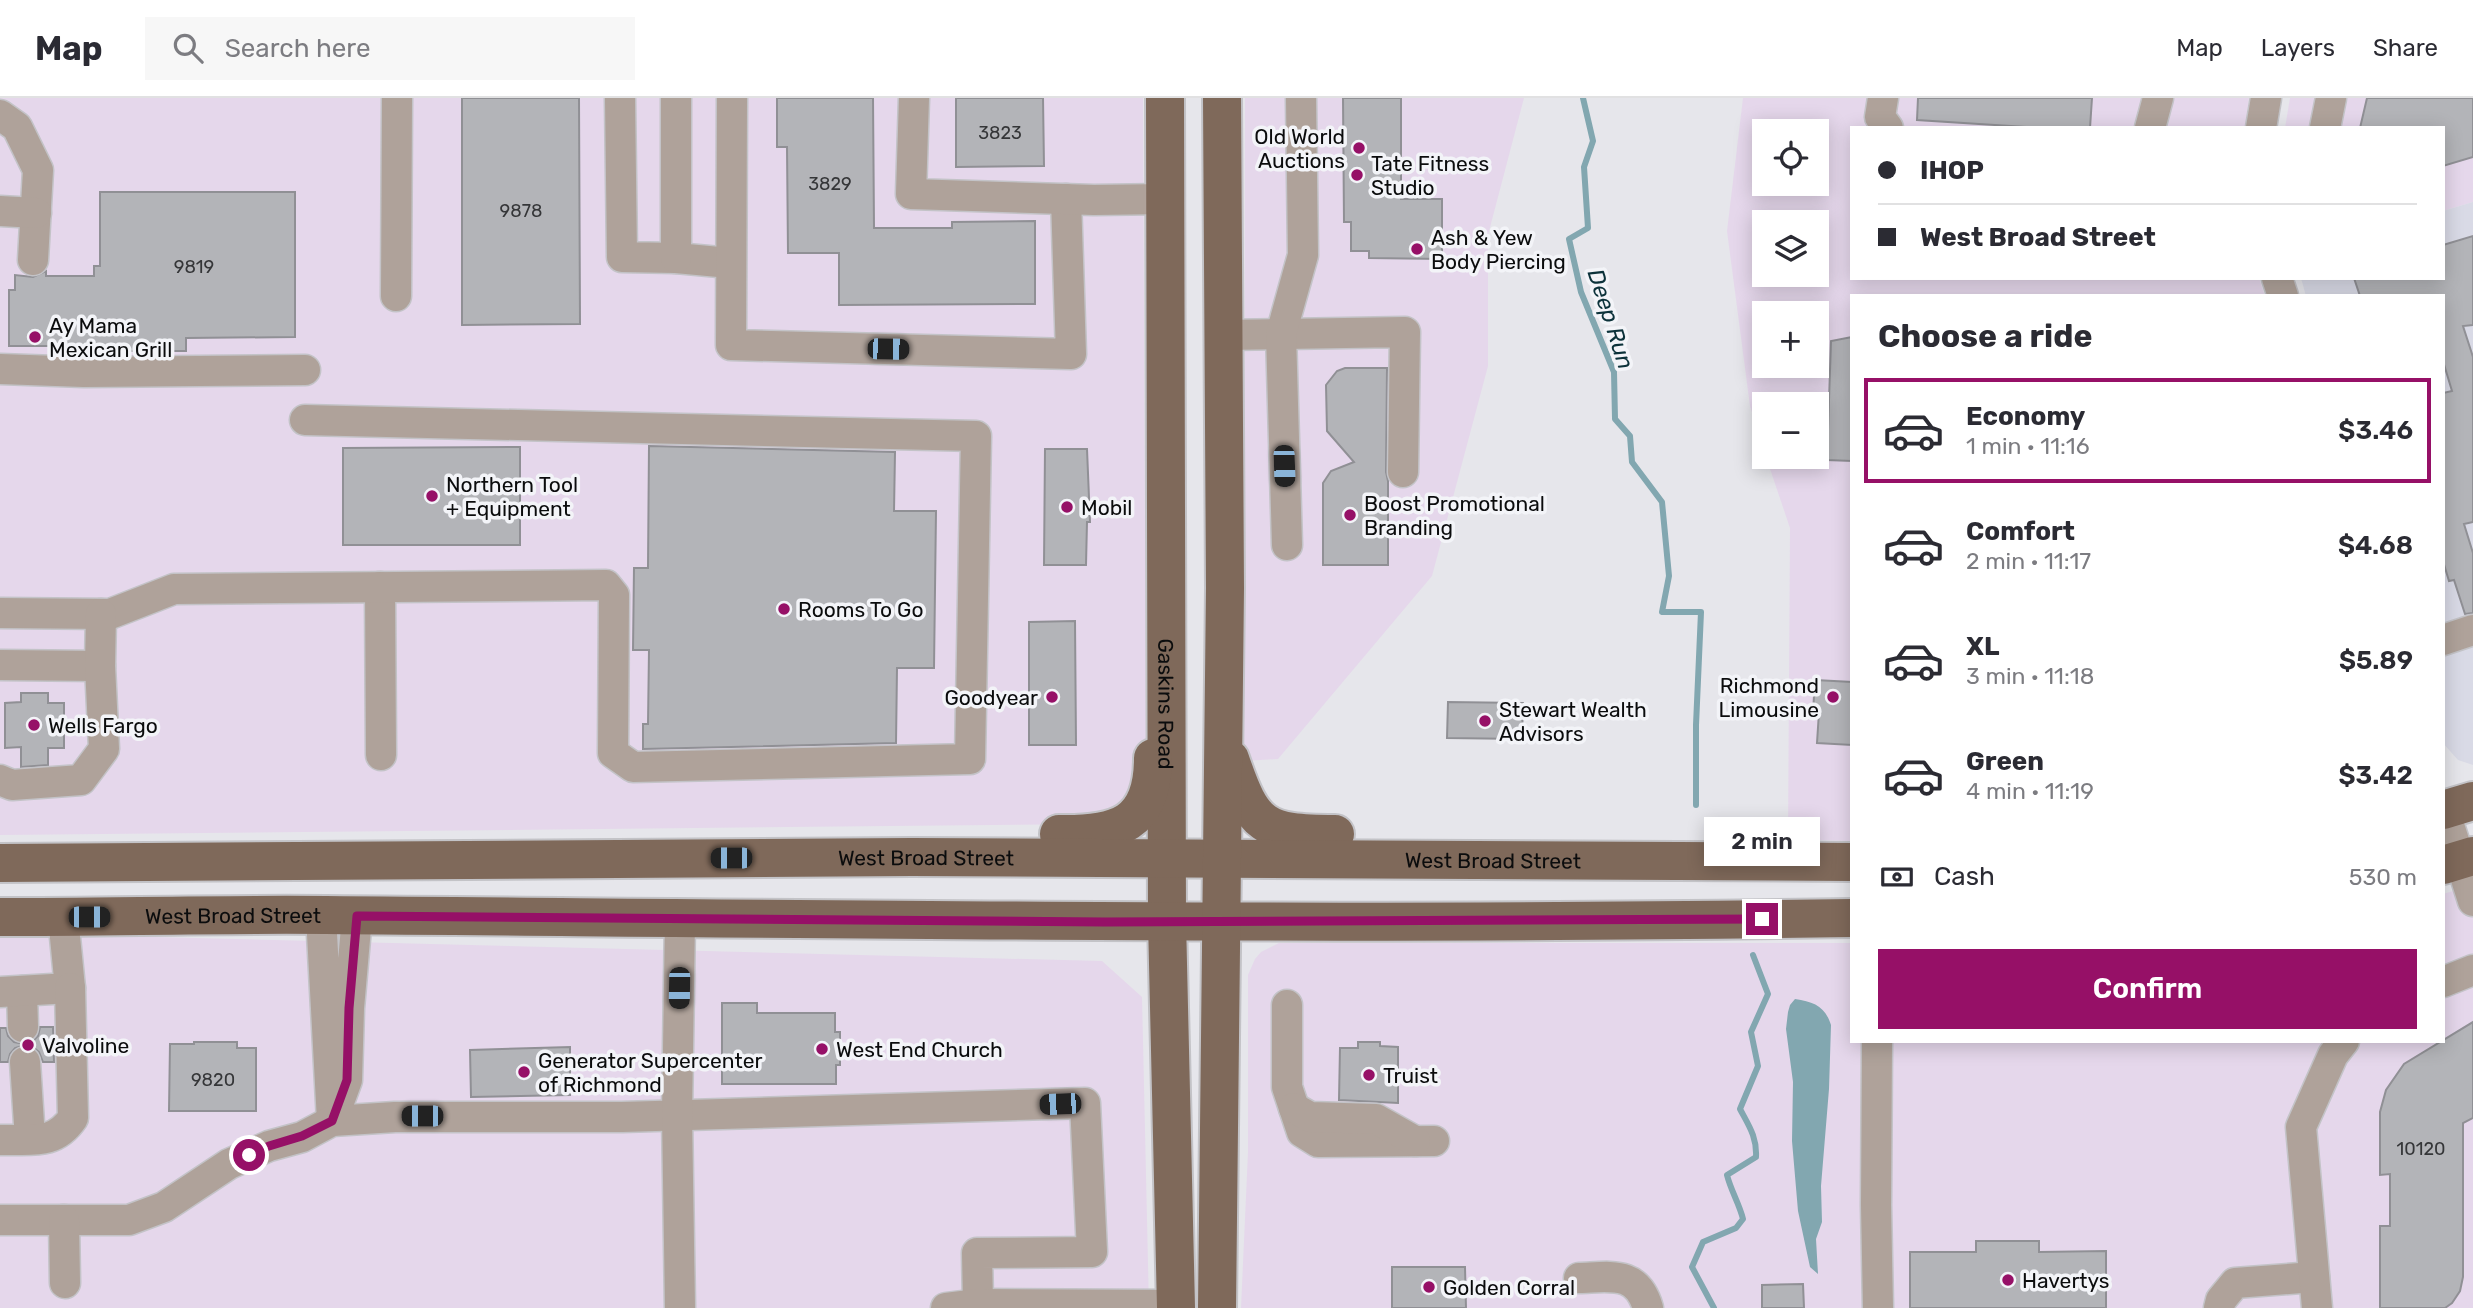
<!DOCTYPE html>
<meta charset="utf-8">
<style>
:root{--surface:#fff;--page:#f7f7f7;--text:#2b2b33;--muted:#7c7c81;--line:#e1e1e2;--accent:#961067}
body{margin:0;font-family:Rubik,sans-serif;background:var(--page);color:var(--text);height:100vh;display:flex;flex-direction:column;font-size:26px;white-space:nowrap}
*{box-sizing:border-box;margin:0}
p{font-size:23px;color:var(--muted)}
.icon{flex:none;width:38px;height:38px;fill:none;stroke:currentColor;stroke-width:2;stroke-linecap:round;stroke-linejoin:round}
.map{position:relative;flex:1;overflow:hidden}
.details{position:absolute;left:1850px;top:196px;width:595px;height:749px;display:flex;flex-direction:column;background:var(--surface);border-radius:0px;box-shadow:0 4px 18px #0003}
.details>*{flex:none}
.guide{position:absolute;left:1850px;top:28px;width:595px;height:154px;border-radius:0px;box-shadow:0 4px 18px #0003;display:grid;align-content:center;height:154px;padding:0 28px;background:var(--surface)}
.tools{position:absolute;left:1752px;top:21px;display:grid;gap:14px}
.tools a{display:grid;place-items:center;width:77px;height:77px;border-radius:0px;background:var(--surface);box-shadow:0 4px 18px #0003;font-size:35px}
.end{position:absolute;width:32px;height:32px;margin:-16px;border:9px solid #961067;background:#fff;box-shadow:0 0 0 4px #fff}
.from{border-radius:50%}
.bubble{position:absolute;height:49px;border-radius:0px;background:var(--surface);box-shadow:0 4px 18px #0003;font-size:23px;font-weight:600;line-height:49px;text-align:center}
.car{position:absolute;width:21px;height:42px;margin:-21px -10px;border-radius:9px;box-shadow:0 0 5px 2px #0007;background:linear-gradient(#222 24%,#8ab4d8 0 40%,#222 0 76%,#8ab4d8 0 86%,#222 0)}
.guide b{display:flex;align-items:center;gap:24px;height:66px;font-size:26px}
.guide b+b{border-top:2px solid var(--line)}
.guide i{width:18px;height:18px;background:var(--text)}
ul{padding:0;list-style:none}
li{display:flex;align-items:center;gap:21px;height:105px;margin:0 14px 10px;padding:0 14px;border:4px solid transparent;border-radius:0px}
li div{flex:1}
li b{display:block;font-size:26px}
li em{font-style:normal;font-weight:600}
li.active{border-color:var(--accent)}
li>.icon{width:63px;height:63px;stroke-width:1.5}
h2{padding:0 28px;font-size:32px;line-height:84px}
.pay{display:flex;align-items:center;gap:18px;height:77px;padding:0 28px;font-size:26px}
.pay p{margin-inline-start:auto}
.action{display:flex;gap:14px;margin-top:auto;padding:14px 28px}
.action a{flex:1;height:80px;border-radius:0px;background:var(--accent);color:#fff;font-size:28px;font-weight:600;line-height:80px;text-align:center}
header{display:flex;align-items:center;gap:42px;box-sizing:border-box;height:98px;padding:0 35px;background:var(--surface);border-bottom:2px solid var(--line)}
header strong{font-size:33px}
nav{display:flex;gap:38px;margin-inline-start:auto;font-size:24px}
.search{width:490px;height:63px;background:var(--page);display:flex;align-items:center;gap:18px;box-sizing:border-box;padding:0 24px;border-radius:0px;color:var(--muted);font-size:26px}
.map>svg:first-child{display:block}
.commercial{fill:#e5d7eb;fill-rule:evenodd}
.built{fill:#d9dae6}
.water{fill:#82a7b0}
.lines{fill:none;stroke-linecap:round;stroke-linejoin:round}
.stream{stroke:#82a7b0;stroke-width:6}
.building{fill:#b3b4b8;stroke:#909095;stroke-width:2}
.minor-casing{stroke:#c3c3c7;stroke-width:33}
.major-casing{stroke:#c3c3c7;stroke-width:42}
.minor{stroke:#afa29a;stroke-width:30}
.major{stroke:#7f695a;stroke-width:38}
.route{stroke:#961067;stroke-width:9}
.poi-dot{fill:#961067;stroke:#f3f4f8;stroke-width:2.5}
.labels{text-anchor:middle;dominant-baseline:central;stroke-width:7;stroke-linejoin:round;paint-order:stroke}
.number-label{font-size:18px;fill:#353638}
.poi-label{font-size:21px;fill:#0b0c0d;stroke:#f3f4f8;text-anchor:start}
.street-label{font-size:21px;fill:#0b0c0d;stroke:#f3f4f8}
.water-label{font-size:23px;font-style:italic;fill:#0c323a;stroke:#f3f4f8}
</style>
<header>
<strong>Map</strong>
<div class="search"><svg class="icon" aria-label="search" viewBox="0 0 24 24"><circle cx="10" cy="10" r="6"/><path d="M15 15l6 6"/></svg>Search here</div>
<nav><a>Map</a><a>Layers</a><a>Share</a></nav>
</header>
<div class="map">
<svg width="2473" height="1210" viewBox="0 0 2473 1210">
<rect width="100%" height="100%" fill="#e6e6eb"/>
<!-- commercial -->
<g class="commercial">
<path d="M0 0H1143L1146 679 1141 691 1095 726 0 737Z"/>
<path d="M1245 0H1524L1488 137V268L1432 478 1278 661 1244 663Z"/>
<path d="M1743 0H2249L2245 30H1852V180H2259L2265 198H1852L1851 743 1788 741 1790 430 1766 359H1816V306H1764V352L1750 308 1727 133ZM1764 33H1816V86H1764ZM1764 124H1816V177H1764ZM1764 215H1816V268H1764Z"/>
<path d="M2290 0H2473V104L2443 113V30H2285Z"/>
<path d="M2473 787V1210H1241L1248 1054V877L1255 861 1261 854 1279 845H1851L1852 943H2443V796Z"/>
<path d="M0 838H113L1102 863 1142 899 1149 1210H0Z"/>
</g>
<!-- built -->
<path class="built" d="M2473 104V667L2458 662 2443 645V198H2306L2301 180H2443V113Z"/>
<!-- water -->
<path class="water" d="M1795 901C1814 904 1825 908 1831 927L1829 991 1821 1088 1822 1124 1816 1141 1818 1176 1810 1169 1798 1113 1792 1043 1793 984 1786 931 1788 914 1790 907Z"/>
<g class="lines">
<!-- stream -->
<g class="stream">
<path d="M1583 0 1593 43 1584 69 1588 130 1569 141 1581 194 1614 274 1615 321 1630 338 1632 364 1662 404 1669 478 1662 514H1701L1696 627V707"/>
<path d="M1714 1210 1692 1169 1703 1144 1736 1130 1743 1121C1739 1105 1731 1093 1727 1077L1756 1059C1757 1039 1749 1028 1740 1011L1758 968 1751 934 1768 896 1753 857"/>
</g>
</g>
<!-- building -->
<g class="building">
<path d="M462 0H579L580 226 462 227Z"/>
<path d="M777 0H873L874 130H952V124L1035 123V206L839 207V155H788L787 49H777Z"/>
<path d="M956 0H1043L1044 68 956 69Z"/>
<path d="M1343 0H1401V101H1442V161L1369 160V153H1351V124H1344Z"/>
<path d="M1918 0H2092L2090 30H2043L1917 22Z"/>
<path d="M2367 0H2473V59L2443 68V30H2360Z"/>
<path d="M100 94H295V239L186 240V253H102V248H9V192H15V177L33 179 46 173V178H94V168H100Z"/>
<path d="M2473 138V227L2463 228 2473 259V424L2464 426 2473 455V515L2465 516 2454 482 2449 483 2443 463V295L2452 293 2443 263V198H2360L2354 180H2443V147Z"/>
<path d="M1852 239V363L1827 362 1831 243Z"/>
<path d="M1345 270H1387L1386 374 1388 383V467H1323V385L1331 373 1354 364 1327 333 1326 287 1337 273Z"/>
<path d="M649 348 895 354 894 413H936L934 570H897L896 645 643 651V626H648L649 552H633L634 470H648Z"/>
<path d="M520 349V447H343V350Z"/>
<path d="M1045 351H1087L1090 424H1087L1086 467H1044Z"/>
<path d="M1075 523 1076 647H1029V524Z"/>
<path d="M1815 582 1852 584V647L1817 645 1819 614H1813Z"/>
<path d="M21 595H48V605H64V650H48V667L21 669V649L5 650V605L21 604Z"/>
<path d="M1448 604 1523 605 1522 641 1447 640Z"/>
<path d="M722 905H757V915H835V934H840V967H836V986H722Z"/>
<path d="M2473 924V1020L2463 1025V1179L2460 1193 2452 1205 2445 1210H2380V1128H2390V1076L2380 1077V1014L2386 992 2404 966Z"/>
<path d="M40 929H53L54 964H43L39 954 33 949 25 947 15 950 10 956 8 964H0V930H6L8 938 14 944 24 946 33 943 38 938Z"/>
<path d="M194 944H237V950H256V1013H169L170 946H194Z"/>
<path d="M1358 944H1380V948L1398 949V1005L1339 1002 1340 950H1358Z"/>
<path d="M570 949V997L471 999 470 952Z"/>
<path d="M1976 1143H2039V1154L2106 1153V1210H1910V1154H1976Z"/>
<path d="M1392 1169H1465L1466 1210H1392Z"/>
<path d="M1803 1186 1804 1210H1762V1187Z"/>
</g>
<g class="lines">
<defs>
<g id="minor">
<path d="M620 0 622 159 676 160 730 165"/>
<path d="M732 0 731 247 1071 256 1066 101"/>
<path d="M914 0 911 96 1094 102 1167 101"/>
<path d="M1883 0 1880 19 1888 30"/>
<path d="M0 17 17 29 38 72 33 162"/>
<path d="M2150 30 2158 0"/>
<path d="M2261 30 2266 0"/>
<path d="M2325 30 2331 0"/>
<path d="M0 113 36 115"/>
<path d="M676 160V0"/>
<path d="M2277 180 2283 198"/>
<path d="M396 198 397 0"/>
<path d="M1224 237 1405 234 1403 374"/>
<path d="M0 271 84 274 305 272"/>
<path d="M1287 447 1281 236 1303 157 1301 0"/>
<path d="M380 489 381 657"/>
<path d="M0 515 110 516 174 491 606 487 614 497 613 655 633 669 970 661 976 338 305 322"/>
<path d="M2443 542 2473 532"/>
<path d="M0 567 100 568"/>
<path d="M0 682 12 687 81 682 104 651 100 568 101 516"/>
<path d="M2443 708 2473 803"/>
<path d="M321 817 332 1023 347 982 349 910 357 818"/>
<path d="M2443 884 2473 872"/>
<path d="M22 893 23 929"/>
<path d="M0 894 70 890 63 819"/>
<path d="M1287 907V989L1302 1034 1318 1044 1434 1043"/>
<path d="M1877 943 1876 1107 1878 1210"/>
<path d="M25 964 30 1041"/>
<path d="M1294 1010 1310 1019 1376 1021 1415 1043"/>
<path d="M0 1042C31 1041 54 1048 73 1020L70 890"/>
<path d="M0 1122H129L164 1109 229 1066 269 1048 302 1039 332 1023 395 1019H622L1085 1005 1092 1154 977 1155 978 1206"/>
<path d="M64 1122 65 1185"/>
<path d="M1579 1180C1611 1179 1637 1172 1648 1210"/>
<path d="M680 1210 677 1017 680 821"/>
<path d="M946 1210 978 1206 1176 1207"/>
<path d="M2219 1210 2221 1202 2235 1185 2314 1179"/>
<path d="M2317 1210 2301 1029 2333 957 2344 943"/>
</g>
<g id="major">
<path id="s1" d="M1165 0 1167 823 1176 1210"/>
<path d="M1230 661C1253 729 1263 736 1335 736"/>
<path d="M2443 712 2473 703"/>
<path d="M1059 736C1117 737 1153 727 1153 660"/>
<path id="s2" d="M0 765 912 759 1852 764"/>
<path d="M2443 767 2473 758"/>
<path id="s3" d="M0 819C109 819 217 816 326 817 834 821 1343 828 1852 820"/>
<path d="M1217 1210 1225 490 1222 0"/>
</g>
</defs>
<!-- minor casing -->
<use href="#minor" class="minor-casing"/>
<!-- major casing -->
<use href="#major" class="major-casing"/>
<!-- minor -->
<use href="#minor" class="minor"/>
<!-- major -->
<use href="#major" class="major"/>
</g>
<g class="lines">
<!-- route -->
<path class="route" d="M249 1057 269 1048 302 1038 332 1023 347 982 349 910 357 818 1105 824 1762 821"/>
</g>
<!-- markers -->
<g class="poi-dot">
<circle cx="1359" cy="50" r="7"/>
<circle cx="1357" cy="77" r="7"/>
<circle cx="1417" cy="151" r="7"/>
<circle cx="35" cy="239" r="7"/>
<circle cx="432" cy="398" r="7"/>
<circle cx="1067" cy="409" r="7"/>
<circle cx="1350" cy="417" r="7"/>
<circle cx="784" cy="511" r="7"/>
<circle cx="1052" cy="599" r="7"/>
<circle cx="1833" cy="599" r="7"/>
<circle cx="1485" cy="623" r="7"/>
<circle cx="34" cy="627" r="7"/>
<circle cx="28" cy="947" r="7"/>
<circle cx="822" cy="951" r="7"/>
<circle cx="524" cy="974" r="7"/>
<circle cx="1369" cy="977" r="7"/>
<circle cx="2008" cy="1182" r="7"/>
<circle cx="1429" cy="1189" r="7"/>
</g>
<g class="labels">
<!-- number labels -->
<g class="number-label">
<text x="1000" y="35">3823</text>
<text x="830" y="86">3829</text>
<text x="521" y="113">9878</text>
<text x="194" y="169">9819</text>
<text x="213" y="982">9820</text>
<text x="2421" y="1051">10120</text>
</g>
<!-- poi labels -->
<g class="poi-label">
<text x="1345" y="38" text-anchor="end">Old World<tspan x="1345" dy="24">Auctions</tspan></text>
<text x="1371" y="65">Tate Fitness<tspan x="1371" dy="24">Studio</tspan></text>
<text x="1431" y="139">Ash &amp; Yew<tspan x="1431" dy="24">Body Piercing</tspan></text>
<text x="49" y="227">Ay Mama<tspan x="49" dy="24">Mexican Grill</tspan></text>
<text x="446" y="386">Northern Tool<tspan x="446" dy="24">+ Equipment</tspan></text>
<text x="1364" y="405">Boost Promotional<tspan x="1364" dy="24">Branding</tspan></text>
<text x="1081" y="409">Mobil</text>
<text x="798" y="511">Rooms To Go</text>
<text x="1819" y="587" text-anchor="end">Richmond<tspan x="1819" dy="24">Limousine</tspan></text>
<text x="1038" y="599" text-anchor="end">Goodyear</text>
<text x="1499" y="611">Stewart Wealth<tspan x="1499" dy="24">Advisors</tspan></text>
<text x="48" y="627">Wells Fargo</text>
<text x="42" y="947">Valvoline</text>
<text x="836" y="951">West End Church</text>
<text x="538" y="962">Generator Supercenter<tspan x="538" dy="24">of Richmond</tspan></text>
<text x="1383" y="977">Truist</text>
<text x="2022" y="1182">Havertys</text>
<text x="1443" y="1189">Golden Corral</text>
</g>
<!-- street labels -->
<g class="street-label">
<text stroke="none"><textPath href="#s1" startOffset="606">Gaskins Road</textPath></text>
<text stroke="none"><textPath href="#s2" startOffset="926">West Broad Street</textPath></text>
<text stroke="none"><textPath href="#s2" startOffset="1493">West Broad Street</textPath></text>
<text stroke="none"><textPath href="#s3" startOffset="233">West Broad Street</textPath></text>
</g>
<!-- water labels -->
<g class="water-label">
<text transform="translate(1611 221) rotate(72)">Deep Run</text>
</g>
</g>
</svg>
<div class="tools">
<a><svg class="icon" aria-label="locate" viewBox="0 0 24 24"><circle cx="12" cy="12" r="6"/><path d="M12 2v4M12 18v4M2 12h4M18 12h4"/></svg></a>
<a><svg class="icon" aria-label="layers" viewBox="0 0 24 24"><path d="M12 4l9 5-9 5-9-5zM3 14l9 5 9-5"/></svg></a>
<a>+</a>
<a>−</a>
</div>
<i class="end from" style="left:249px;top:1057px"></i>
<i class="end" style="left:1762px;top:821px"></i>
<div class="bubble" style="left:1704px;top:719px;width:116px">2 min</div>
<i class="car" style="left:888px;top:251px;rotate:91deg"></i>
<i class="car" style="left:1284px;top:368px;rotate:178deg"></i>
<i class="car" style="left:731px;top:760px;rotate:270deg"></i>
<i class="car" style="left:89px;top:819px;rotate:90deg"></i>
<i class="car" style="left:679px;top:890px;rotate:181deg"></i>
<i class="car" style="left:1060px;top:1006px;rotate:268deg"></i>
<i class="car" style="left:422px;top:1018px;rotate:270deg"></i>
<div class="guide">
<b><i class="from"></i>IHOP</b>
<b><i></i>West Broad Street</b>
</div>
<section class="details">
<h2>Choose a ride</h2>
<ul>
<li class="active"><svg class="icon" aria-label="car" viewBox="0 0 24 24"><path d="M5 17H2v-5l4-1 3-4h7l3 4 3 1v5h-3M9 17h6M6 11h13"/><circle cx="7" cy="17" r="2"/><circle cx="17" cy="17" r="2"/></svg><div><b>Economy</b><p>1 min · 11:16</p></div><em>$3.46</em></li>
<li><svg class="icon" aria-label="car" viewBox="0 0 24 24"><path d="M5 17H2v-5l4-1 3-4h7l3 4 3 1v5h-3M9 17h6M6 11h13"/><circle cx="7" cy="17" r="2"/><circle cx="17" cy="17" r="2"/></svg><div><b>Comfort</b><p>2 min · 11:17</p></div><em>$4.68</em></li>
<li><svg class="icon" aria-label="car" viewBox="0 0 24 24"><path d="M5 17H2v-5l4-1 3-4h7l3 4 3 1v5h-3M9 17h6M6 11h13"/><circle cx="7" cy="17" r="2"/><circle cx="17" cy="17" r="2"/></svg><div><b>XL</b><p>3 min · 11:18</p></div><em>$5.89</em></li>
<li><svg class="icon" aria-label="car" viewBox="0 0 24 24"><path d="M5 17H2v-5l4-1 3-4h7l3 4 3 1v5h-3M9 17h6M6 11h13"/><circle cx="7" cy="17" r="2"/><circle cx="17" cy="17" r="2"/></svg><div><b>Green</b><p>4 min · 11:19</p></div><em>$3.42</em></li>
</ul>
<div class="pay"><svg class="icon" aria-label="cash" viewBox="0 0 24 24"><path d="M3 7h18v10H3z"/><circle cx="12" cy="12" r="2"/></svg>Cash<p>530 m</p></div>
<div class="action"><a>Confirm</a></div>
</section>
</div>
